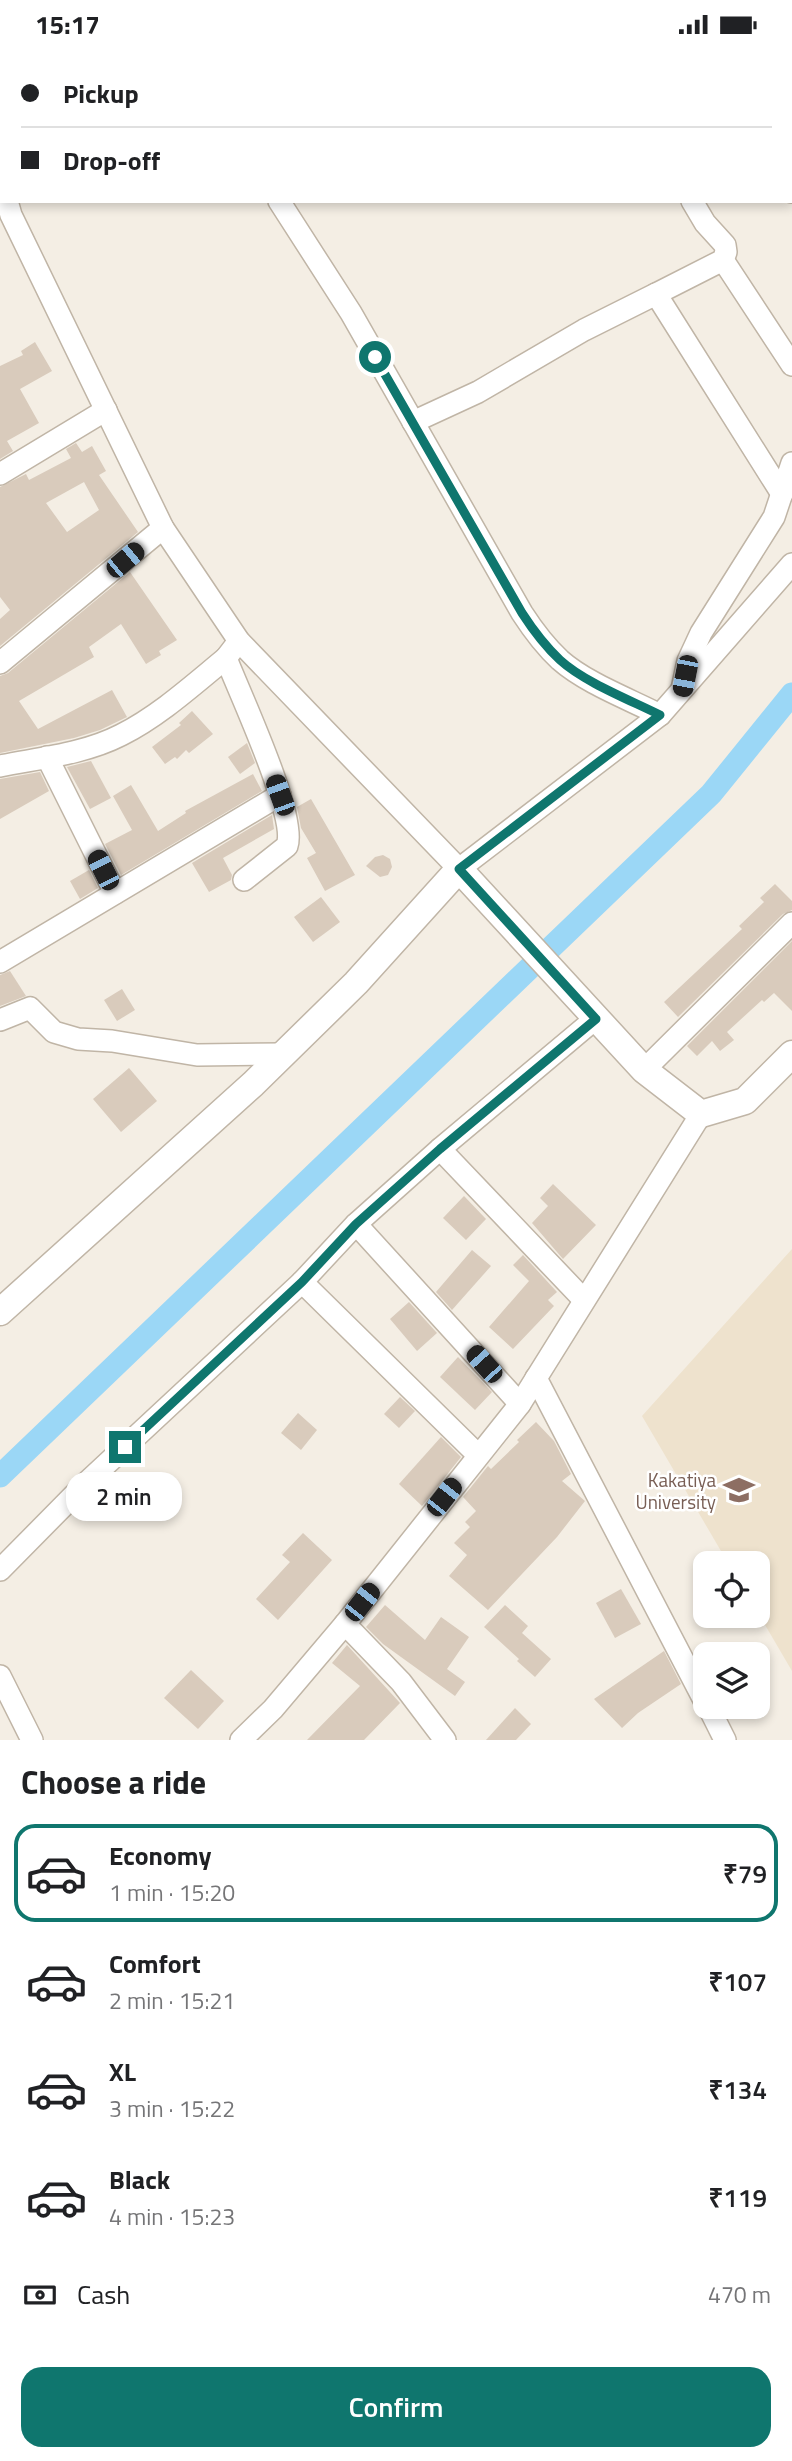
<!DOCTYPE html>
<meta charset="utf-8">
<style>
:root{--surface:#fff;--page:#f2f2f2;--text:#202124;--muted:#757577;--line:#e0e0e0;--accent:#0f766e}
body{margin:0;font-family:"Titillium Web",sans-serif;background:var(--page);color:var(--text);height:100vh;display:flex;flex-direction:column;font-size:26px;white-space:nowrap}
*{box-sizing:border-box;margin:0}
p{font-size:23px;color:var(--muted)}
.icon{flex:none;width:38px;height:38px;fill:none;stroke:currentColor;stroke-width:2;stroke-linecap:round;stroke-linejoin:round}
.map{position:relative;height:1691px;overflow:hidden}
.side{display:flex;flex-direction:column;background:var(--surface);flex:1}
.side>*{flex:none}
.guide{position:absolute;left:0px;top:0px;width:793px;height:154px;box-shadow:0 4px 10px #0003;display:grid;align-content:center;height:154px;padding:0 21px;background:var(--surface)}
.tools{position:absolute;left:693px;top:1502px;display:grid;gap:14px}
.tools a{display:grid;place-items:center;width:77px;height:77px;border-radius:14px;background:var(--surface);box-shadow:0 4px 10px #0003;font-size:35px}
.end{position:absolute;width:32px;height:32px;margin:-16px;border:9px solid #0f766e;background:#fff;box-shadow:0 0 0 4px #fff}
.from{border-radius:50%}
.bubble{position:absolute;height:49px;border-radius:21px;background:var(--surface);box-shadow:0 4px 10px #0003;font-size:23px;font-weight:600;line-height:49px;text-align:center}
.car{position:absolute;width:21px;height:42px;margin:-21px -10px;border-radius:9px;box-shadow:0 0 5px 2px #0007;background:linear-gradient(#222 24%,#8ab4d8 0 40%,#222 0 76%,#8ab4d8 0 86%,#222 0)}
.guide b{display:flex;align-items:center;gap:24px;height:66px;font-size:26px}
.guide b+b{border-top:2px solid var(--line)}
.guide i{width:18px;height:18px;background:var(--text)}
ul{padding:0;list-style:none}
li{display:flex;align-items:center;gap:21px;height:98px;margin:0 14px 10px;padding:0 7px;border:4px solid transparent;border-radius:21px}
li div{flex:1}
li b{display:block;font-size:26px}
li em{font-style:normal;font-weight:600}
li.active{border-color:var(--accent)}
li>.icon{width:63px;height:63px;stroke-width:1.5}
h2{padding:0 21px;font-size:32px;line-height:84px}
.pay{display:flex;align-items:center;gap:18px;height:77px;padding:0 21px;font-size:26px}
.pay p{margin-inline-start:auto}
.button{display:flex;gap:14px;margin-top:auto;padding:14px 21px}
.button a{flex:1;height:80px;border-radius:21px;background:var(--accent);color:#fff;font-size:28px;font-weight:600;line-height:80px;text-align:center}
.status{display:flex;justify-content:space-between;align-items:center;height:49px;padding:0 35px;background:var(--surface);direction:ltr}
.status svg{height:19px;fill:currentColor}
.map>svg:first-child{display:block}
.education{fill:#eee2cd}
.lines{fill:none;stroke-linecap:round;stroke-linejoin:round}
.canal{stroke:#9bd7f6;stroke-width:23}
.building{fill:#d9cbbc;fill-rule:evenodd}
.minor-casing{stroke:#c0b5a6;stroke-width:24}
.tertiary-casing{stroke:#c0b5a6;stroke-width:29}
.minor{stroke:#fff;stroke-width:21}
.tertiary{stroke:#fff;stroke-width:26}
.route{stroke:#0f766e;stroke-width:9}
.labels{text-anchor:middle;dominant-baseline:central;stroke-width:5;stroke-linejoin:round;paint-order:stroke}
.education-label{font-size:19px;fill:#785e54;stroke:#fff;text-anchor:end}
</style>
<div class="status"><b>15:17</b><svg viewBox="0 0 49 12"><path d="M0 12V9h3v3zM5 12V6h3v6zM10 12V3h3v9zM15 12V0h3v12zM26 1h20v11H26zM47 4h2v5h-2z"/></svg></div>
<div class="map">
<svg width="792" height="1691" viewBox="0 0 792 1691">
<rect width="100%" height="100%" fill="#f4eee4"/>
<!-- education -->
<path class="education" d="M792 1200V1622L758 1564V1514H728L642 1367Z"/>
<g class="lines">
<!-- canal -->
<path class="canal" d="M0 1427 711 745 792 645"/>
</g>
<!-- building -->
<g class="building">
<path d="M35 293 52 322 20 340 39 374 7 392 13 402 0 410V317L23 306 21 302Z"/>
<path d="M76 394 82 403 92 397 106 422 99 426 138 483 0 597V570L10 561 0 548V438L26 425 29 431 71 409 66 400ZM84 433 99 461 67 483 46 454Z"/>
<path d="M130 523 177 591 159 602 161 606 146 615 121 575 89 598 94 608 19 652 38 680 112 641 127 668 100 681 74 689 0 704V627L8 624Z"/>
<path d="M192 662 213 685 189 704 186 701 177 710 175 708 165 715 152 698 181 676 179 674Z"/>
<path d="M247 694 255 714 240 725 228 708Z"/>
<path d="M91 712 111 749 90 760 67 718Z"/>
<path d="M40 723 49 742 0 770V730Z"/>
<path d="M253 725 262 742 121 826 105 795 132 781 113 747 131 736 158 782 186 764 185 762Z"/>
<path d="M311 750 355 826 325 842 307 809 316 804 301 779 297 758Z"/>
<path d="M272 766 274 780 223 809 232 826 231 831 209 843 192 814Z"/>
<path d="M383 806 390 810 392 818 388 826 380 828 366 817 375 808Z"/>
<path d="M89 821 98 839 80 850 70 832Z"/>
<path d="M775 835 792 852V861L783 865 678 968 664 953 742 880 739 877 764 853 760 849Z"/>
<path d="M321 848 340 873 313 893 294 868Z"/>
<path d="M792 892V962L774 944 764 953 762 951 727 983 734 991 720 1002 712 992 697 1007 687 997Z"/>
<path d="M10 922 26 947 0 957V926Z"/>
<path d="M122 940 135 961 117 972 104 951Z"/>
<path d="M129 1019 157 1052 121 1083 93 1050Z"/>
<path d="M553 1135 596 1176 563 1210 532 1174 548 1157 540 1149Z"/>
<path d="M464 1147 486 1170 466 1191 443 1169Z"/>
<path d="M472 1201 491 1217 452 1261 436 1243Z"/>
<path d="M523 1206 557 1243 548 1251 554 1257 513 1300 489 1278 529 1232 513 1216Z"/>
<path d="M409 1253 437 1284 417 1302 390 1270Z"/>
<path d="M458 1308 492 1343 475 1361 440 1328Z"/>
<path d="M400 1348 415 1362 399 1379 384 1365Z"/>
<path d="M298 1364 317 1381 301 1401 281 1384Z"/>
<path d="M536 1373 554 1392 571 1425 562 1432 585 1452 557 1488 488 1561 449 1527 467 1506 454 1494 470 1478 465 1473 476 1462 463 1448 488 1417 491 1420 519 1393 517 1391Z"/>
<path d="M441 1388 461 1408 422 1457 399 1435Z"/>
<path d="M303 1484 332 1511 278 1571 256 1550 290 1513 282 1506Z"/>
<path d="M621 1540 641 1575 615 1589 596 1554Z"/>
<path d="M385 1556 425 1591 441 1568 469 1588 447 1620 465 1633 455 1647 383 1595 366 1578Z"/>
<path d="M505 1556 528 1577 522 1584 551 1610 535 1628 517 1612 519 1610 484 1578Z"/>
<path d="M347 1596 400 1654 364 1691H307L360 1637 332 1614Z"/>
<path d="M664 1602 681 1635 638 1664 622 1679 594 1650Z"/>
<path d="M191 1621 224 1652 198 1680 164 1649Z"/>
<path d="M515 1659 531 1675 516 1691H486Z"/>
</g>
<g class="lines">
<defs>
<g id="minor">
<path d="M298 0V2"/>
<path d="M478 0 479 2"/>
<path d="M619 0V2"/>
<path d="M759 2 761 0"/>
<path d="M791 23 792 24"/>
<path d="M0 129 2 134"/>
<path d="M791 142 792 143"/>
<path d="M7 152 11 166 163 479 239 592 459 820 660 666 792 515"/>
<path d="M279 152 351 264 522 564C533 581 545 597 560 611 586 634 629 650 660 666"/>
<path d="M692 152 705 174 725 196 726 203 723 211 656 245 782 445"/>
<path d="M723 211 792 316"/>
<path d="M413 373 478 343 584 281 656 245"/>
<path d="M0 425 106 361"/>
<path d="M239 592 226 609C239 643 298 768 287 797L244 831"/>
<path d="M0 614 163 479"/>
<path d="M682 640 688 612 701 584 774 468 792 414"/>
<path d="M47 708 115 844"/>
<path d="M0 717C40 709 84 705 121 686 159 667 193 636 226 609"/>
<path d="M0 913 280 746"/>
<path d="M0 971 30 959 54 983 78 990 112 992 197 1006 281 1005"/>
<path d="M644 1021 792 874"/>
<path d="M440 1100 584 1251"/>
<path d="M356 1175 520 1355"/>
<path d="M536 1329 705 1653"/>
<path d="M478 1406 302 1233 356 1175 440 1100 595 970"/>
<path d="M0 1521 85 1435 302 1233"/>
<path d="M345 1575 401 1633 445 1691"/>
<path d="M0 1627 32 1691"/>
<path d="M708 1657 725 1691"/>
<path d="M241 1691 273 1660 345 1575 520 1355 701 1065"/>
</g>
<path id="tertiary" d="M0 1263 253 1035 356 934 459 820 644 1021 701 1065 745 1052 792 1005"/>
</defs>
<!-- minor casing -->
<use href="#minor" class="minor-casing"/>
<!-- tertiary casing -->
<use href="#tertiary" class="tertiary-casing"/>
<!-- minor -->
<use href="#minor" class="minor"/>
<!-- tertiary -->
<use href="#tertiary" class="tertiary"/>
</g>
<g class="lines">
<!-- route -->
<path class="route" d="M125 1398 302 1233 356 1175 440 1100 596 970 459 820 660 666C630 651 584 633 560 611 545 597 533 581 522 564L375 308"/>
</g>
<!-- icons -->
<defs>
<symbol id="university-bare" viewBox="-9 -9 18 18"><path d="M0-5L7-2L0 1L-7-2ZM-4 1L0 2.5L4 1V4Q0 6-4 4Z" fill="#8d6e63" stroke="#fff" stroke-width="2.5" paint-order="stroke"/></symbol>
</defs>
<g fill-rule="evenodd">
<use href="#university-bare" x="717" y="1419" width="44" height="44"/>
</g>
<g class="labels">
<!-- education labels -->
<g class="education-label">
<text x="716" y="1430">Kakatiya<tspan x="716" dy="22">University</tspan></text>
</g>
</g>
</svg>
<div class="tools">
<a><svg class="icon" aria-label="locate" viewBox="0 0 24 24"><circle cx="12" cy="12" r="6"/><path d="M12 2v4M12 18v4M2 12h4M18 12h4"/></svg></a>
<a><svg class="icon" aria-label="layers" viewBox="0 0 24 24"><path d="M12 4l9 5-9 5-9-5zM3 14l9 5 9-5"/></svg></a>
</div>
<i class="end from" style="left:375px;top:308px"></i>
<i class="end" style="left:125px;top:1398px"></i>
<div class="bubble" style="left:66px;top:1423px;width:116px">2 min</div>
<i class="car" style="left:125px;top:511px;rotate:50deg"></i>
<i class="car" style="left:685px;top:627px;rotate:191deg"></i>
<i class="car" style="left:280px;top:746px;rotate:340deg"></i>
<i class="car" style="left:103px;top:821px;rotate:333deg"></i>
<i class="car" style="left:484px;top:1315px;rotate:318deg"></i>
<i class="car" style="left:444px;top:1448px;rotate:38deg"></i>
<i class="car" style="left:362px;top:1553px;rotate:38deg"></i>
<div class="guide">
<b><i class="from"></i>Pickup</b>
<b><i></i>Drop-off</b>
</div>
</div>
<section class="side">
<h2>Choose a ride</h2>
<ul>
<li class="active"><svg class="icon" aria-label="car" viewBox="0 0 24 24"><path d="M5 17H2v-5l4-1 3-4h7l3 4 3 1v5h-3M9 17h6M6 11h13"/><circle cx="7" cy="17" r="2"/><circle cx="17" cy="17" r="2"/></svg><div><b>Economy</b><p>1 min · 15:20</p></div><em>₹79</em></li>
<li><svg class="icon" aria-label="car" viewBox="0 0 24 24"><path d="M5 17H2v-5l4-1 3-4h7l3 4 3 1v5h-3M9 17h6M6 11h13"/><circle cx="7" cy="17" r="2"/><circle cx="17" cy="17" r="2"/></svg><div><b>Comfort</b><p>2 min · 15:21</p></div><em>₹107</em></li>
<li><svg class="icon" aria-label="car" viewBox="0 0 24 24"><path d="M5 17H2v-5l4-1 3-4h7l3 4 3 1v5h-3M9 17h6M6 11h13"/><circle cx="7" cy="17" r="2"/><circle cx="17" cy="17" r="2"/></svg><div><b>XL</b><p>3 min · 15:22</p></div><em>₹134</em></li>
<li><svg class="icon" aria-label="car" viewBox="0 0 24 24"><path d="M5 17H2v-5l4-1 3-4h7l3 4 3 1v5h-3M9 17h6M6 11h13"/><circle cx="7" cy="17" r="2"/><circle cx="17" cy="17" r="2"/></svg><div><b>Black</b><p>4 min · 15:23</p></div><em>₹119</em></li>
</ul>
<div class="pay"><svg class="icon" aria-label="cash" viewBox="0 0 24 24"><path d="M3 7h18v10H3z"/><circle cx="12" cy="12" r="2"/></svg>Cash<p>470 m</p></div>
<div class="button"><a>Confirm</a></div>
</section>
